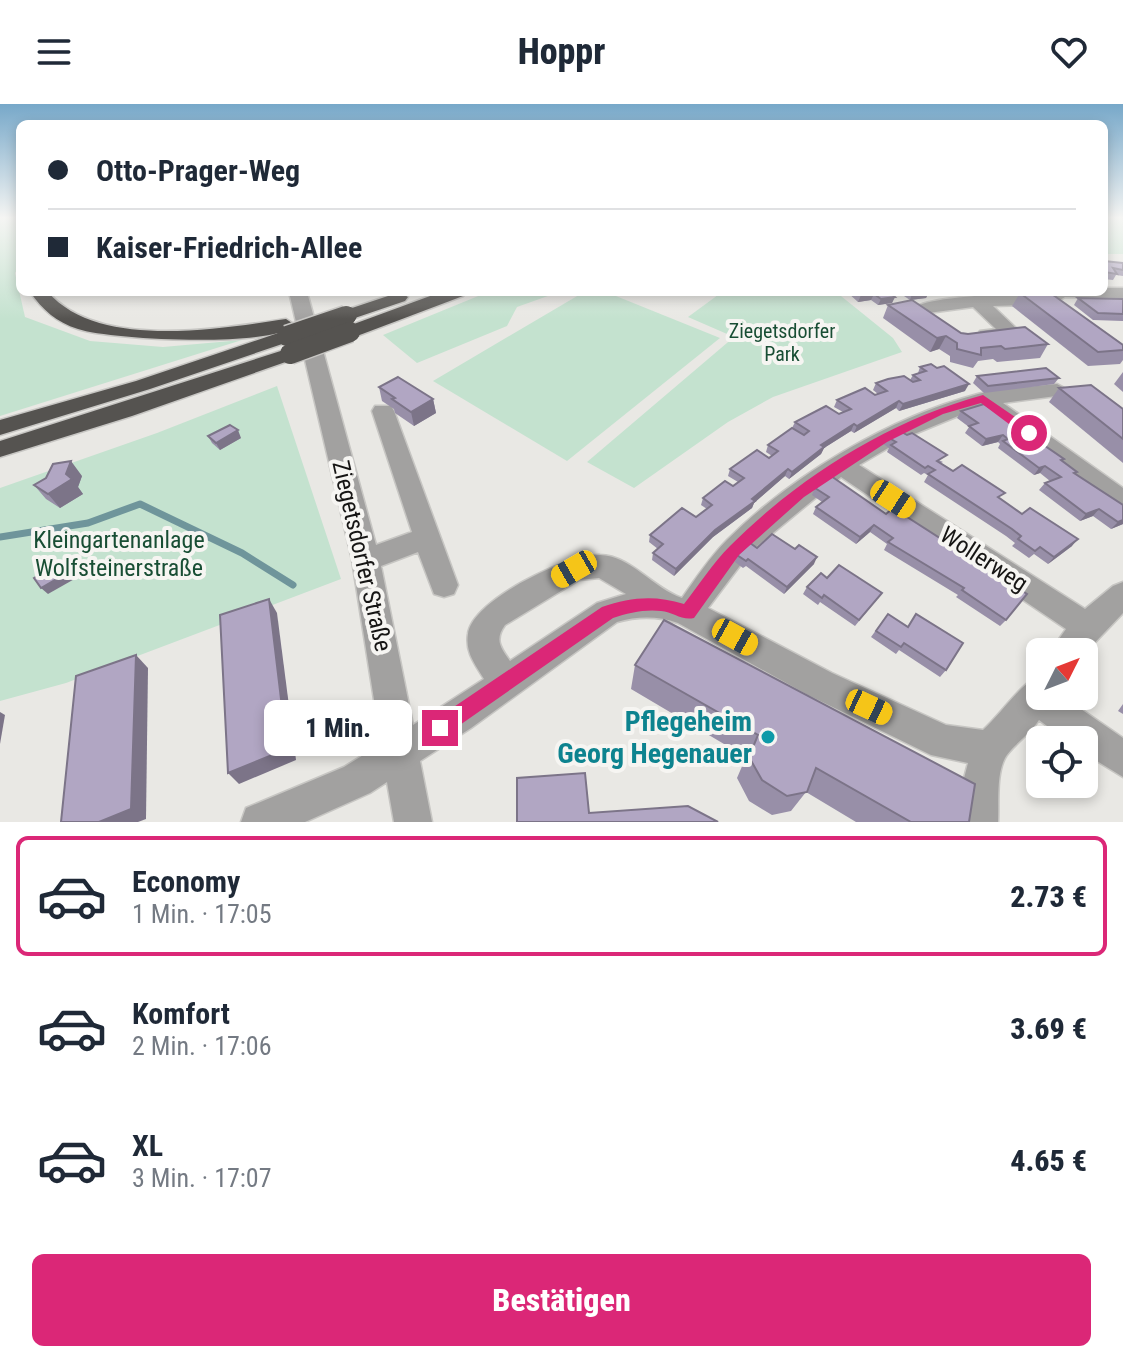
<!DOCTYPE html>
<html lang="de">
<meta charset="utf-8">
<style>
:root{--surface:#fff;--page:#f6f6f7;--text:#1f2937;--muted:#747a83;--line:#e0e1e3;--accent:#db2777}
body{margin:0;font-family:"Roboto Condensed",sans-serif;background:var(--page);color:var(--text);height:100vh;display:flex;flex-direction:column;font-size:30px;white-space:nowrap}
*{box-sizing:border-box;margin:0}
p{font-size:26px;color:var(--muted)}
.icon{flex:none;width:44px;height:44px;fill:none;stroke:currentColor;stroke-width:2;stroke-linecap:round;stroke-linejoin:round}
.map{position:relative;height:718px;overflow:hidden}
.side{display:flex;flex-direction:column;background:var(--surface);flex:1}
.side>*{flex:none}
.banner{position:absolute;left:16px;top:16px;width:1092px;height:176px;border-radius:12px;box-shadow:0 4px 12px #0003;display:grid;align-content:center;height:176px;padding:0 32px;background:var(--surface)}
.needle{width:52px;rotate:48deg}
.buttons{position:absolute;left:1026px;top:534px;display:grid;gap:16px}
.buttons a{display:grid;place-items:center;width:72px;height:72px;border-radius:12px;background:var(--surface);box-shadow:0 4px 12px #0003;font-size:40px}
.end{position:absolute;width:36px;height:36px;margin:-18px;border:10px solid #db2777;background:#fff;box-shadow:0 0 0 4px #fff}
.from{border-radius:50%}
.bubble{position:absolute;height:56px;border-radius:12px;background:var(--surface);box-shadow:0 4px 12px #0003;font-size:26px;font-weight:800;line-height:56px;text-align:center}
.car{position:absolute;width:24px;height:48px;margin:-24px -12px;border-radius:10px;box-shadow:0 0 6px 2px #0007;background:linear-gradient(#f5c518 24%,#345 0 40%,#f5c518 0 76%,#345 0 86%,#f5c518 0)}
.banner b{display:flex;align-items:center;gap:28px;height:76px;font-size:30px}
.banner b+b{border-top:2px solid var(--line)}
.banner i{width:20px;height:20px;background:var(--text)}
ul{padding:14px 0 0;list-style:none}
li{display:flex;align-items:center;gap:24px;height:120px;margin:0 16px 12px;padding:0 16px;border:4px solid transparent;border-radius:12px}
li div{flex:1}
li b{display:block;font-size:30px}
li em{font-style:normal;font-weight:800}
li.on{border-color:var(--accent)}
li>.icon{width:72px;height:72px;stroke-width:1.5}
.button{display:flex;gap:16px;margin-top:auto;padding:16px 32px}
.button a{flex:1;height:92px;border-radius:12px;background:var(--accent);color:#fff;font-size:32px;font-weight:800;line-height:92px;text-align:center}
header{display:flex;justify-content:space-between;align-items:center;height:104px;padding:0 32px;background:var(--surface);font-size:36px;font-weight:800}
.map>svg:first-child{display:block}
.green{fill:#c4e2cf}
.lines{fill:none;stroke-linecap:round;stroke-linejoin:round}
.stream{stroke:#6f959b;stroke-width:7}
.minor-casing{stroke:#c7c6c3;stroke-width:3}
.highway-casing{stroke:#c7c6c3;stroke-width:3}
.minor{fill:#a2a1a0;fill-rule:evenodd}
.highway{fill:#555350;fill-rule:evenodd}
.highway-bridge-far1-casing{stroke:#c7c6c3;stroke-width:18;stroke-linecap:butt}
.highway-bridge-casing{stroke:#c7c6c3;stroke-width:23;stroke-linecap:butt}
.highway-bridge-far1{stroke:#555350;stroke-width:16}
.highway-bridge{stroke:#555350;stroke-width:20}
.wall{fill:#988fa8}
.shaded-wall{fill:#7c7488}
.building{fill:#b1a6c3;stroke:#7c7488;stroke-width:2}
.route{fill:#db2777}
.culture-dot{fill:#0f9aa8;stroke:#f6f5f2;stroke-width:3}
.labels{text-anchor:middle;dominant-baseline:central;stroke-width:8;stroke-linejoin:round;paint-order:stroke}
.far-park-label{font-size:20px;fill:#184e34;stroke:#f6f5f2}
.park-label{font-size:24px;fill:#184e34;stroke:#f6f5f2}
.street-label{font-size:24px;fill:#161514;stroke:#f6f5f2}
.near-culture-label{font-size:28px;font-weight:bold;fill:#0d838f;stroke:#f6f5f2;text-anchor:end}
</style>
<header><svg class="icon" aria-label="menu" viewBox="0 0 24 24"><path d="M4 6h16M4 12h16M4 18h16"/></svg>Hoppr<svg class="icon" aria-label="heart" viewBox="0 0 24 24"><path d="M12 20l-8-8c-3-5 5-10 8-4 3-6 11-1 8 4z"/></svg></header>
<div class="map">
<svg width="1123" height="718" viewBox="0 0 1123 718">
<rect width="100%" height="100%" fill="#e9e8e4"/>
<!-- green -->
<g class="green">
<path d="M0 114H20V161L15 169 25 213 90 237 163 243 242 236 0 312Z"/>
<rect x="1104" y="114" width="19" height="36"/>
<path d="M488 188H559L517 203 507 222 417 259 383 231Z"/>
<path d="M584 188H606L720 234 567 357 433 277Z"/>
<path d="M722 188H836L893 234 902 248 773 293 728 318 634 384 587 358 734 233 688 213Z"/>
<path d="M277 282 341 475 66 579 0 597V384L157 329Z"/>
</g>
<g class="lines">
<!-- stream -->
<path class="stream" d="M0 433 88 419 140 400 242 449 293 481"/>
<defs>
<g id="minor">
<path d="M1104 184H1123V194L1065 193 1053 200 993 202 1021 229 1012 235H980L978 231 980 227 996 225 973 203 921 210 912 205C930 188 1073 188 1104 188Z"/>
<path d="M289 188H307L376 441 412 428 372 307 375 302H391L394 307 458 481 454 490 444 493 434 490 418 448 381 462 413 621 484 575C475 560 465 548 468 530 472 496 568 450 600 451 630 451 654 485 682 494 696 474 710 453 727 436 791 372 890 313 978 290 1003 283 1031 283 1057 280L1068 286 1064 291 1003 299 1123 384V406L1114 404 980 303 907 333 859 361 1085 505 1113 482 1123 478V509L1084 550 1050 548 1066 525 841 373 751 447 708 504 832 569 946 621 983 626C1001 610 1021 579 1040 571V592H1062L1123 634V673L1084 649V636H1066L1039 616C1031 629 1010 644 1005 654 996 671 999 699 998 718H960L961 686 968 659 931 651 808 591 678 519C658 512 638 512 617 518L471 624 420 657 432 718H394L387 678 370 689 305 718H241L246 704 344 663 381 640 352 456ZM599 474 626 490 597 499 510 557C501 544 494 536 505 521L579 476Z"/>
</g>
<g id="highway">
<path d="M30 188H48C98 246 218 225 286 215L295 221C273 244 111 236 78 225 56 218 43 206 30 188Z"/>
<path d="M400 188 408 193 405 197 349 216 340 211 343 207Z"/>
<path d="M441 188H466L463 192 357 232 350 234 341 228 343 224Z"/>
<path d="M287 226 294 228 296 232 294 236 150 285 0 331V316L136 277Z"/>
<path d="M290 244 300 250 297 254 132 312 0 353V337Z"/>
</g>
</defs>
<!-- minor casing -->
<use href="#minor" class="minor-casing"/>
<!-- highway casing -->
<use href="#highway" class="highway-casing"/>
<!-- minor -->
<use href="#minor" class="minor"/>
<!-- highway -->
<use href="#highway" class="highway"/>
<defs>
<path id="highway-bridge-far1" d="M340 214 349 211"/>
<g id="highway-bridge">
<path d="M287 232 346 212"/>
<path d="M290 250 350 228"/>
</g>
</defs>
<!-- highway-bridge-far1 casing -->
<use href="#highway-bridge-far1" class="highway-bridge-far1-casing"/>
<!-- highway-bridge casing -->
<use href="#highway-bridge" class="highway-bridge-casing"/>
<!-- highway-bridge-far1 -->
<use href="#highway-bridge-far1" class="highway-bridge-far1"/>
<!-- highway-bridge -->
<use href="#highway-bridge" class="highway-bridge"/>
</g>
<!-- wall -->
<g class="wall">
<path d="M1104 157 1123 159V172L1116 171 1113 176 1104 175Z"/>
<path d="M847 188H931H929L926 194 910 196 904 192H895L892 199 878 201 871 196 858 198Z"/>
<path d="M1020 189 1123 241V256L1120 260 1088 262 1012 202Z"/>
<path d="M1078 194 1123 195V217L1093 216 1074 201Z"/>
<path d="M888 201 961 229 1048 240 1040 254 997 258 993 255 978 257 973 264 950 258V252L939 245 930 248 883 214Z"/>
<path d="M920 263 965 287 899 307 896 304 854 329 851 327 824 344 821 350 789 375 785 372 754 399 752 404 713 433 674 472 652 456 653 449 658 445 649 438 650 431 696 413 707 405 701 401 703 394 733 382 738 378 728 372 730 365 769 354 772 352 766 348 768 341 792 324 795 318 839 310 843 308 834 303 837 296 878 290 873 286 876 279 910 276 913 271 918 269Z"/>
<path d="M1123 268V288L1114 280Z"/>
<path d="M977 272 1059 274 1054 280 984 289 973 279Z"/>
<path d="M379 283 433 295 436 309 414 322 395 309 394 305 382 297Z"/>
<path d="M1059 284 1123 305V359L1049 298Z"/>
<path d="M961 307 1062 357 1077 368 1076 370 1123 401V420L1111 425 1093 412 1080 417 1039 386 1045 379 1050 377 1040 369 1034 371 998 344 1000 340 998 338 982 342 965 329 969 323 957 314Z"/>
<path d="M208 332 241 334 220 346 212 339Z"/>
<path d="M886 332 943 358 941 359 1000 395 1072 442 1048 460 1034 450 1029 454 1012 442 1015 439 1006 432 924 378 928 371 924 369 921 371 887 348 889 344 882 339Z"/>
<path d="M82 372 78 383 83 390 60 404 46 395 34 381Z"/>
<path d="M831 372 1006 516 1000 522 956 493 958 491 884 446 887 440 870 428 856 440 813 410 816 403 822 398 812 391 815 384Z"/>
<path d="M757 444 814 460 784 490 746 462 743 464 735 458 737 451Z"/>
<path d="M827 474 882 489 855 522 820 498 818 501 803 490 807 483Z"/>
<path d="M888 510 946 566 940 573 899 546 896 550 871 533Z"/>
<path d="M635 561 969 718H856L806 688 791 707 772 711 749 697 737 674 746 653 631 585Z"/>
<path d="M1123 600V610L1118 607Z"/>
</g>
<!-- shaded-wall -->
<g class="shaded-wall">
<path d="M929 188 926 194 910 196 912 190Z"/>
<path d="M874 190 871 196 858 198 861 191Z"/>
<path d="M895 193 892 199 878 201 881 195Z"/>
<path d="M946 232 939 245 930 248 937 234Z"/>
<path d="M969 280 965 287 899 307 903 300Z"/>
<path d="M433 295 436 309 414 322 411 308Z"/>
<path d="M899 297 896 304 854 329 857 322Z"/>
<path d="M854 320 851 327 824 344 821 350 789 375 792 368 821 341Z"/>
<path d="M238 326 241 334 220 346 216 339Z"/>
<path d="M1003 331 998 338 982 342 986 335Z"/>
<path d="M71 357 82 372 78 383 83 390 60 404 48 390 66 370Z"/>
<path d="M1045 362 1040 369 1034 371 1039 364Z"/>
<path d="M788 365 785 372 754 399 752 404 713 433 674 472 676 465 715 426Z"/>
<path d="M1099 405 1093 412 1080 417 1086 410Z"/>
<path d="M1123 416V420L1111 425 1118 418Z"/>
<path d="M874 421 870 428 856 440 860 433Z"/>
<path d="M1078 435 1072 442 1048 460 1054 453Z"/>
<path d="M817 453 814 460 784 490 787 483Z"/>
<path d="M65 456 78 473 48 490 41 484Z"/>
<path d="M269 495 277 509 296 656 239 680 228 669Z"/>
<path d="M136 551 148 564 146 715 138 718H99Z"/>
<path d="M0 608 5 611 0 640Z"/>
</g>
<!-- building -->
<g class="building">
<path d="M1104 157 1123 159V166L1113 164 1117 170 1104 168Z"/>
<path d="M857 188H889L895 193 881 195 874 190 861 191Z"/>
<path d="M1049 188 1123 241V246L1098 248 1020 189Z"/>
<path d="M1078 194 1123 195V210L1098 209Z"/>
<path d="M912 196 961 229 968 230 1025 223 1048 240 1005 245 1001 242 981 244V251L957 245V239L946 232 937 234 888 201Z"/>
<path d="M931 260 937 264 944 262 969 280 903 300 899 297 857 322 854 320 821 341 824 343 792 368 788 365 752 395 755 397 715 426 676 465 653 449 663 440 650 431 682 404 696 413 712 401 703 394 725 377 733 382 744 374 730 365 757 346 769 354 778 347 768 341 792 324 804 331 809 327 795 318 826 302 839 310 851 305 837 296 865 284 875 291 887 287 876 279 888 275 904 272 913 278 920 276 913 271 926 267 920 263Z"/>
<path d="M1046 264 1059 274 988 282 977 272Z"/>
<path d="M398 273 433 295 411 308 392 295 395 294 379 283Z"/>
<path d="M1091 281 1123 305V335L1059 284Z"/>
<path d="M984 300 1064 355 1061 356 1077 368 1074 369 1123 401V416L1118 418 1099 405 1086 410 1045 379 1061 373 1045 362 1039 364 1003 337 1008 335 1003 331 986 335 969 322 978 319 961 307Z"/>
<path d="M230 321 238 326 216 339 208 332Z"/>
<path d="M898 326 907 331 912 329 947 351 937 357 953 367 962 361 1005 389 998 393 1022 410 1030 404 1078 435 1054 453 1040 443 1035 447 1018 435 1021 432 1012 425 928 370 935 366 928 362 925 364 891 341 896 338 886 332Z"/>
<path d="M71 357 66 370 72 375 48 390 34 381 46 374 53 360Z"/>
<path d="M831 372 886 410 893 404 1027 490 1006 516 962 486 964 484 888 438 893 434 874 421 860 433 816 403 829 393 815 384Z"/>
<path d="M772 430 795 445 799 441 817 453 787 483 748 455 746 457 737 451 750 439 757 444Z"/>
<path d="M65 456 72 466 41 484 34 474Z"/>
<path d="M839 461 882 489 859 516 824 491 822 494 807 483 821 469 827 474Z"/>
<path d="M269 495 287 645 228 669 220 511Z"/>
<path d="M888 510 908 523 916 510 963 539 946 566 904 539 901 543 876 527Z"/>
<path d="M664 516 975 680 969 718H911L816 664 807 688 787 692 762 676 749 653 758 631 635 561Z"/>
<path d="M136 551 131 705 99 718H61L76 572Z"/>
<path d="M585 669 589 709 688 702 718 718H517V674Z"/>
</g>
<!-- sky -->
<linearGradient id="sky" x2="0" y2="1"><stop stop-color="#77a8c9"/><stop offset="0.53" stop-color="#f5f5f3"/><stop offset="1" stop-color="#f5f5f3" stop-opacity="0"/></linearGradient>
<rect width="1123" height="215" fill="url(#sky)"/>
<!-- route -->
<path class="route" d="M983 291 1034 326V332H1025L981 299 943 310 887 338 804 393 739 451 694 514C682 517 673 508 661 507 645 505 628 509 613 514L447 630 440 633 433 630 431 624 433 617 602 503C631 493 655 491 684 500 699 481 713 459 730 442 799 373 888 317 983 291Z"/>
<!-- markers -->
<circle class="culture-dot" cx="768" cy="633" r="8"/>
<g class="labels">
<!-- far-park labels -->
<g class="far-park-label">
<text x="782" y="227">Ziegetsdorfer<tspan x="782" dy="23">Park</tspan></text>
</g>
<!-- park labels -->
<g class="park-label">
<text x="119" y="436">Kleingartenanlage<tspan x="119" dy="28">Wolfsteinerstraße</tspan></text>
</g>
<!-- street labels -->
<g class="street-label">
<text transform="translate(362 452) rotate(77)">Ziegetsdorfer Straße</text>
<text transform="translate(984 455) rotate(33)">Wollerweg</text>
</g>
<!-- near-culture labels -->
<g class="near-culture-label">
<text x="752" y="617">Pflegeheim<tspan x="752" dy="32">Georg Hegenauer</tspan></text>
</g>
</g>
</svg>
<div class="buttons">
<a><svg class="needle" viewBox="-14 -14 28 28"><path d="M0-13l5 13h-10z" fill="#e53935"/><path d="M0 13l5-13h-10z" fill="#747a83"/></svg></a>
<a><svg class="icon" aria-label="locate" viewBox="0 0 24 24"><circle cx="12" cy="12" r="6"/><path d="M12 2v4M12 18v4M2 12h4M18 12h4"/></svg></a>
</div>
<i class="end from" style="left:1029px;top:329px"></i>
<i class="end" style="left:440px;top:624px"></i>
<div class="bubble" style="left:264px;top:596px;width:148px">1 Min.</div>
<i class="car" style="left:893px;top:395px;rotate:123deg"></i>
<i class="car" style="left:574px;top:465px;rotate:240deg"></i>
<i class="car" style="left:735px;top:533px;rotate:119deg"></i>
<i class="car" style="left:869px;top:603px;rotate:115deg"></i>
<div class="banner">
<b><i class="from"></i>Otto-Prager-Weg</b>
<b><i></i>Kaiser-Friedrich-Allee</b>
</div>
</div>
<section class="side">
<ul>
<li class="on"><svg class="icon" aria-label="car" viewBox="0 0 24 24"><path d="M5 17H2v-5l4-1 3-4h7l3 4 3 1v5h-3M9 17h6M6 11h13"/><circle cx="7" cy="17" r="2"/><circle cx="17" cy="17" r="2"/></svg><div><b>Economy</b><p>1 Min. · 17:05</p></div><em>2.73 €</em></li>
<li><svg class="icon" aria-label="car" viewBox="0 0 24 24"><path d="M5 17H2v-5l4-1 3-4h7l3 4 3 1v5h-3M9 17h6M6 11h13"/><circle cx="7" cy="17" r="2"/><circle cx="17" cy="17" r="2"/></svg><div><b>Komfort</b><p>2 Min. · 17:06</p></div><em>3.69 €</em></li>
<li><svg class="icon" aria-label="car" viewBox="0 0 24 24"><path d="M5 17H2v-5l4-1 3-4h7l3 4 3 1v5h-3M9 17h6M6 11h13"/><circle cx="7" cy="17" r="2"/><circle cx="17" cy="17" r="2"/></svg><div><b>XL</b><p>3 Min. · 17:07</p></div><em>4.65 €</em></li>
</ul>
<div class="button"><a>Bestätigen</a></div>
</section>
